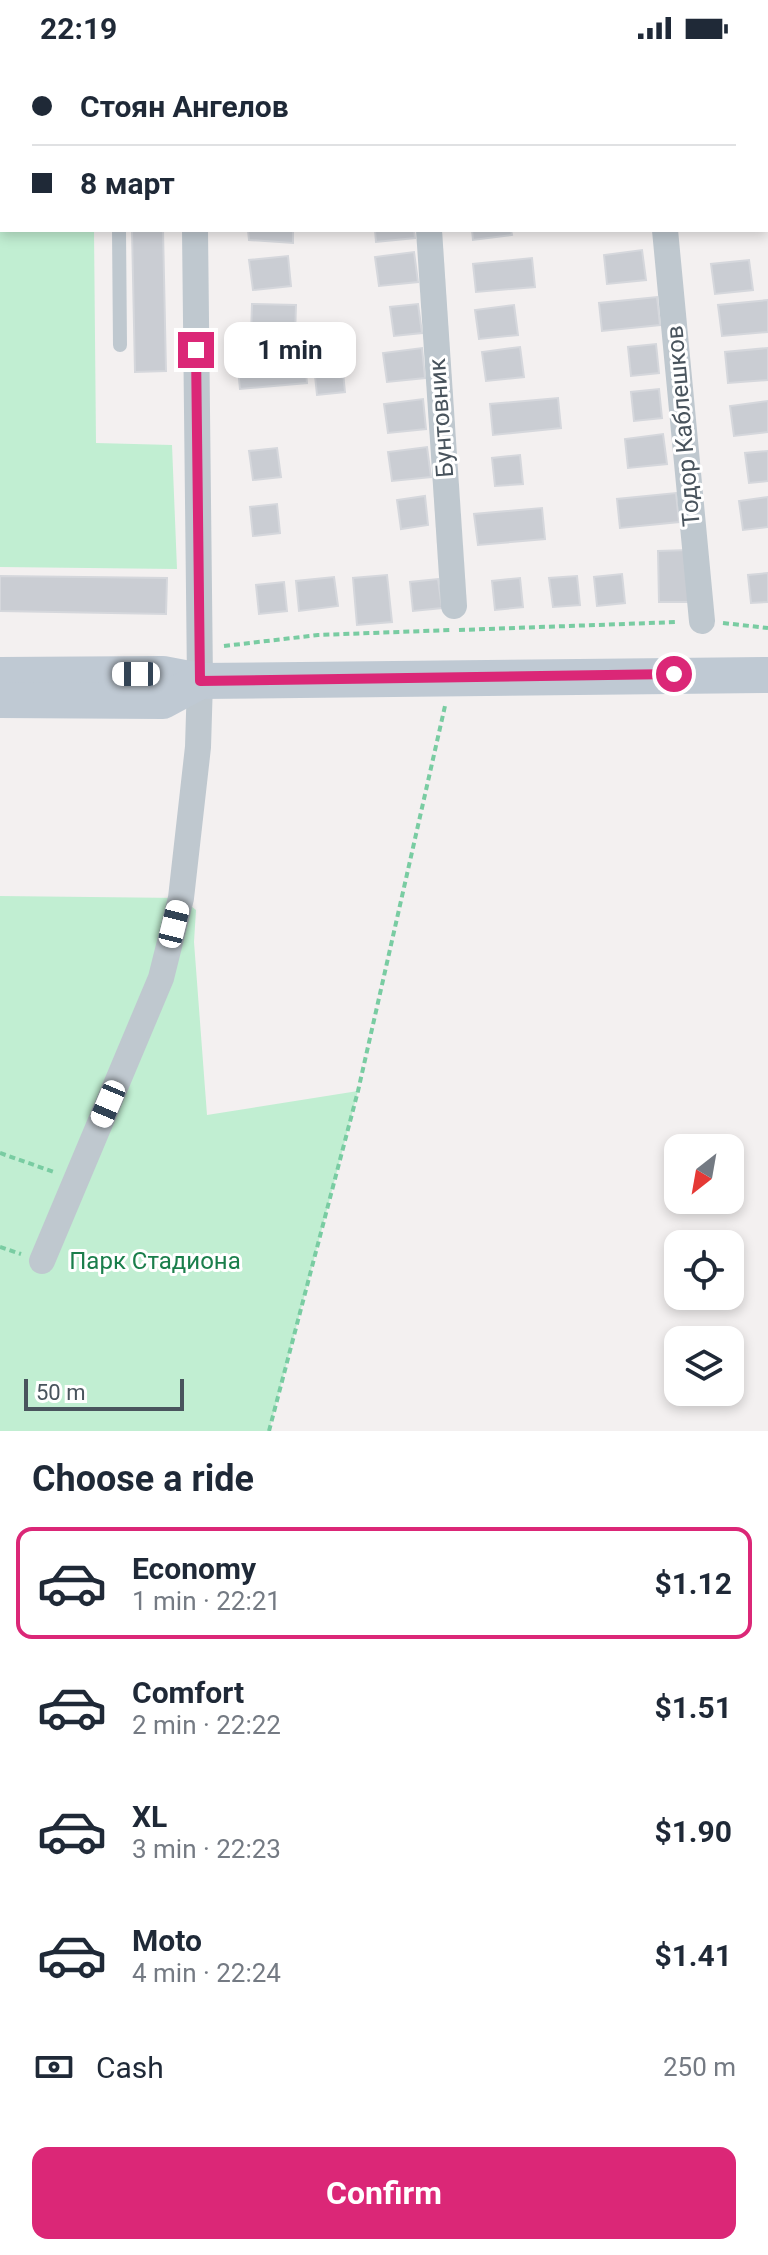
<!DOCTYPE html>
<meta charset="utf-8">
<style>
:root{--surface:#fff;--page:#f2f2f3;--text:#1f2937;--muted:#747a83;--line:#e0e1e3;--accent:#db2777}
body{margin:0;font-family:Roboto,sans-serif;background:var(--page);color:var(--text);height:100vh;display:flex;flex-direction:column;font-size:30px;white-space:nowrap}
*{box-sizing:border-box;margin:0}
p{font-size:26px;color:var(--muted)}
.icon{flex:none;width:44px;height:44px;fill:none;stroke:currentColor;stroke-width:2;stroke-linecap:round;stroke-linejoin:round}
.map{position:relative;height:1375px;overflow:hidden}
.sheet{display:flex;flex-direction:column;background:var(--surface);flex:1}
.sheet>*{flex:none}
.hud{position:absolute;left:0px;top:0px;width:768px;height:176px;box-shadow:0 4px 12px #0003;display:grid;align-content:center;height:176px;padding:0 32px;background:var(--surface)}
.needle{width:52px;rotate:211deg}
.controls{position:absolute;left:664px;top:1078px;display:grid;gap:16px}
.controls a{display:grid;place-items:center;width:80px;height:80px;border-radius:16px;background:var(--surface);box-shadow:0 4px 12px #0003;font-size:40px}
.scale{position:absolute;left:24px;bottom:20px;width:160px;box-sizing:border-box;padding-left:8px;border:4px solid #49545d;border-top:0;font-size:22px;line-height:28px;white-space:nowrap;color:#49545d;-webkit-text-stroke:6px #fff;paint-order:stroke}
.end{position:absolute;width:36px;height:36px;margin:-18px;border:10px solid #db2777;background:#fff;box-shadow:0 0 0 4px #fff}
.from{border-radius:50%}
.bubble{position:absolute;height:56px;border-radius:16px;background:var(--surface);box-shadow:0 4px 12px #0003;font-size:26px;font-weight:700;line-height:56px;text-align:center}
.car{position:absolute;width:24px;height:48px;margin:-24px -12px;border-radius:10px;box-shadow:0 0 6px 2px #0007;background:linear-gradient(#fff 24%,#345 0 40%,#fff 0 76%,#345 0 86%,#fff 0)}
.hud b{display:flex;align-items:center;gap:28px;height:76px;font-size:30px}
.hud b+b{border-top:2px solid var(--line)}
.hud i{width:20px;height:20px;background:var(--text)}
ul{padding:0;list-style:none}
li{display:flex;align-items:center;gap:24px;height:112px;margin:0 16px 12px;padding:0 16px;border:4px solid transparent;border-radius:16px}
li div{flex:1}
li b{display:block;font-size:30px}
li em{font-style:normal;font-weight:700}
li.on{border-color:var(--accent)}
li>.icon{width:72px;height:72px;stroke-width:1.5}
h2{padding:0 32px;font-size:36px;line-height:96px}
.pay{display:flex;align-items:center;gap:20px;height:88px;padding:0 32px;font-size:30px}
.pay p{margin-inline-start:auto}
.primary-button{display:flex;gap:16px;margin-top:auto;padding:16px 32px}
.primary-button a{flex:1;height:92px;border-radius:16px;background:var(--accent);color:#fff;font-size:32px;font-weight:700;line-height:92px;text-align:center}
.status{display:flex;justify-content:space-between;align-items:center;height:56px;padding:0 40px;background:var(--surface);direction:ltr}
.status svg{height:22px;fill:currentColor}
.map>svg:first-child{display:block}
.green{fill:#c1eed2}
.building{fill:#cacdd3;stroke:#d5d7dc;stroke-width:2}
.lines{fill:none;stroke-linecap:round;stroke-linejoin:round}
.path{stroke:#79cca2;stroke-width:4;stroke-dasharray:6 4;stroke-linecap:butt}
.lane{stroke:#bfc8cf;stroke-width:14}
.street{stroke:#bfc8cf;stroke-width:26}
.secondary{stroke:#bfc9d3;stroke-width:36}
.route{stroke:#db2777;stroke-width:10}
.labels{text-anchor:middle;dominant-baseline:central;stroke-width:6;stroke-linejoin:round;paint-order:stroke}
.street-label{font-size:24px;fill:#49545d;stroke:#fff}
.park-label{font-size:24px;fill:#1a7e4b;stroke:#fff}
</style>
<div class="status"><b>22:19</b><svg viewBox="0 0 49 12"><path d="M0 12V9h3v3zM5 12V6h3v6zM10 12V3h3v9zM15 12V0h3v12zM26 1h20v11H26zM47 4h2v5h-2z"/></svg></div>
<div class="map">
<svg width="768" height="1375" viewBox="0 0 768 1375">
<rect width="100%" height="100%" fill="#f3f0f0"/>
<!-- green -->
<g class="green">
<path d="M0 9 2 174H94L96 387 172 389 177 513 0 511Z"/>
<path d="M0 840 181 842 196 854 194 886 207 1059 358 1035 269 1375H0Z"/>
</g>
<!-- building -->
<g class="building">
<path d="M537 0V2L456 1 480 0Z"/>
<path d="M132 174H163L166 315 135 316Z"/>
<path d="M248 174H293V187L249 184Z"/>
<path d="M375 174H414L415 182 376 186Z"/>
<path d="M472 174H511L512 179 473 184Z"/>
<path d="M642 194 646 224 607 228 604 199Z"/>
<path d="M414 196 418 226 379 230 375 201Z"/>
<path d="M288 200 291 230 253 234 249 204Z"/>
<path d="M532 202 535 231 476 236 473 208Z"/>
<path d="M749 204 753 234 715 238 711 208Z"/>
<path d="M657 241 660 269 602 275 599 247Z"/>
<path d="M768 244V276L722 280 718 249Z"/>
<path d="M252 248 296 249 295 280 251 279Z"/>
<path d="M418 248 422 277 394 280 390 251Z"/>
<path d="M514 249 518 279 479 283 475 254Z"/>
<path d="M656 288 659 317 631 320 628 291Z"/>
<path d="M520 291 524 321 486 325 482 296Z"/>
<path d="M422 292 425 322 387 326 383 297Z"/>
<path d="M768 292V324L728 327 725 296Z"/>
<path d="M304 296 307 327 240 333 237 303Z"/>
<path d="M342 307 345 336 317 339 314 310Z"/>
<path d="M659 333 662 362 634 365 631 336Z"/>
<path d="M558 342 561 372 493 379 490 348Z"/>
<path d="M423 343 426 373 388 377 384 348Z"/>
<path d="M768 345V376L734 380 730 350Z"/>
<path d="M663 378 667 408 628 412 625 383Z"/>
<path d="M427 391 431 421 392 425 388 396Z"/>
<path d="M277 392 281 421 253 424 249 395Z"/>
<path d="M768 395V425L749 427 745 397Z"/>
<path d="M520 399 523 428 495 430 492 402Z"/>
<path d="M676 437 679 466 620 472 617 443Z"/>
<path d="M425 440 428 469 401 473 397 444Z"/>
<path d="M768 441V471L743 474 739 445Z"/>
<path d="M277 448 280 477 253 480 250 451Z"/>
<path d="M542 452 545 483 478 489 474 458Z"/>
<path d="M689 494 690 546H659L658 495Z"/>
<path d="M768 517V546L751 547 748 519Z"/>
<path d="M622 518 625 547 597 550 594 521Z"/>
<path d="M387 519 392 566 357 569 353 522Z"/>
<path d="M0 520 167 522 166 558 0 555Z"/>
<path d="M577 520 580 549 553 551 549 522Z"/>
<path d="M334 521 338 550 299 555 296 525Z"/>
<path d="M520 522 523 551 495 554 492 525Z"/>
<path d="M438 523 442 552 413 555 410 526Z"/>
<path d="M284 526 287 555 259 558 256 529Z"/>
</g>
<g class="lines">
<!-- path -->
<g class="path">
<path d="M723 567 768 572"/>
<path d="M459 574 678 566"/>
<path d="M224 590 318 579 450 574"/>
<path d="M0 1097 54 1116"/>
<path d="M0 1191 21 1198"/>
<path d="M269 1375 358 1035 445 650"/>
</g>
<!-- lane -->
<g class="lane">
<path d="M115 0V2"/>
<path d="M119 174 120 289"/>
</g>
<!-- street -->
<g class="street">
<path d="M193 0V2"/>
<path d="M417 0V2"/>
<path d="M648 0 649 2"/>
<path d="M429 174 454 550"/>
<path d="M665 174 702 565"/>
<path d="M42 1205 161 922 181 842 198 691 200 625 195 174"/>
</g>
<!-- secondary -->
<g class="secondary">
<path d="M0 619 163 618 200 625 768 619"/>
<path d="M0 644 163 645 200 625"/>
</g>
</g>
<g class="lines">
<!-- route -->
<path class="route" d="M196 294 200 625 674 618"/>
</g>
<g class="labels">
<!-- street labels -->
<g class="street-label">
<text transform="translate(441 362) rotate(-94)">Бунтовник</text>
<text transform="translate(683 370) rotate(-95)">Тодор Каблешков</text>
</g>
<!-- park labels -->
<g class="park-label">
<text x="155" y="1205">Парк Стадиона</text>
</g>
</g>
</svg>
<div class="controls">
<a><svg class="needle" viewBox="-14 -14 28 28"><path d="M0-13l5 13h-10z" fill="#e53935"/><path d="M0 13l5-13h-10z" fill="#747a83"/></svg></a>
<a><svg class="icon" aria-label="locate" viewBox="0 0 24 24"><circle cx="12" cy="12" r="6"/><path d="M12 2v4M12 18v4M2 12h4M18 12h4"/></svg></a>
<a><svg class="icon" aria-label="layers" viewBox="0 0 24 24"><path d="M12 4l9 5-9 5-9-5zM3 14l9 5 9-5"/></svg></a>
</div>
<div class="scale">50 m</div>
<i class="end from" style="left:674px;top:618px"></i>
<i class="end" style="left:196px;top:294px"></i>
<div class="bubble" style="left:224px;top:266px;width:132px">1 min</div>
<i class="car" style="left:136px;top:618px;rotate:270deg"></i>
<i class="car" style="left:174px;top:868px;rotate:14deg"></i>
<i class="car" style="left:108px;top:1048px;rotate:203deg"></i>
<div class="hud">
<b><i class="from"></i>Стоян Ангелов</b>
<b><i></i>8 март</b>
</div>
</div>
<section class="sheet">
<h2>Choose a ride</h2>
<ul>
<li class="on"><svg class="icon" aria-label="car" viewBox="0 0 24 24"><path d="M5 17H2v-5l4-1 3-4h7l3 4 3 1v5h-3M9 17h6M6 11h13"/><circle cx="7" cy="17" r="2"/><circle cx="17" cy="17" r="2"/></svg><div><b>Economy</b><p>1 min · 22:21</p></div><em>$1.12</em></li>
<li><svg class="icon" aria-label="car" viewBox="0 0 24 24"><path d="M5 17H2v-5l4-1 3-4h7l3 4 3 1v5h-3M9 17h6M6 11h13"/><circle cx="7" cy="17" r="2"/><circle cx="17" cy="17" r="2"/></svg><div><b>Comfort</b><p>2 min · 22:22</p></div><em>$1.51</em></li>
<li><svg class="icon" aria-label="car" viewBox="0 0 24 24"><path d="M5 17H2v-5l4-1 3-4h7l3 4 3 1v5h-3M9 17h6M6 11h13"/><circle cx="7" cy="17" r="2"/><circle cx="17" cy="17" r="2"/></svg><div><b>XL</b><p>3 min · 22:23</p></div><em>$1.90</em></li>
<li><svg class="icon" aria-label="car" viewBox="0 0 24 24"><path d="M5 17H2v-5l4-1 3-4h7l3 4 3 1v5h-3M9 17h6M6 11h13"/><circle cx="7" cy="17" r="2"/><circle cx="17" cy="17" r="2"/></svg><div><b>Moto</b><p>4 min · 22:24</p></div><em>$1.41</em></li>
</ul>
<div class="pay"><svg class="icon" aria-label="cash" viewBox="0 0 24 24"><path d="M3 7h18v10H3z"/><circle cx="12" cy="12" r="2"/></svg>Cash<p>250 m</p></div>
<div class="primary-button"><a>Confirm</a></div>
</section>
